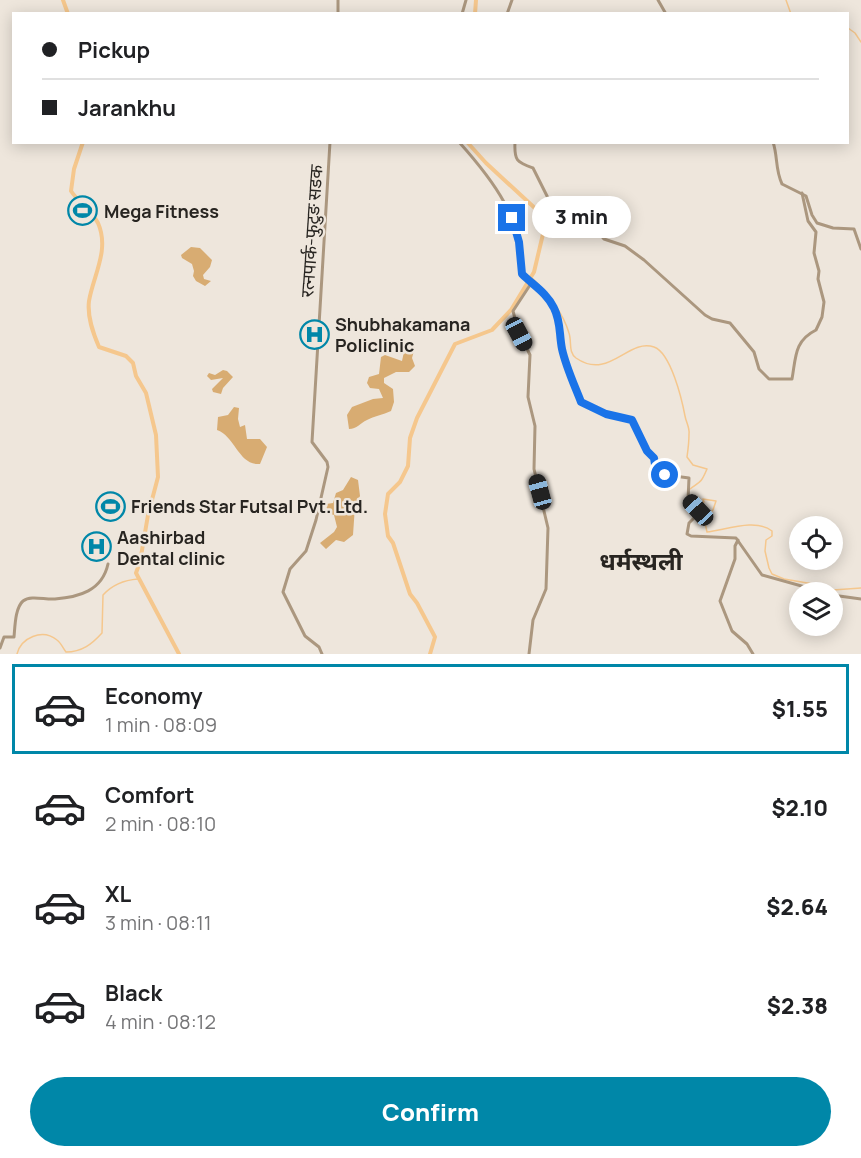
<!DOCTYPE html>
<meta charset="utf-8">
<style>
:root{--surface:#fff;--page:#f6f6f6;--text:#202124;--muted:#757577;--line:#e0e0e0;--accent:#0087a8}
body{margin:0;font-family:Manrope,"Noto Sans Devanagari",sans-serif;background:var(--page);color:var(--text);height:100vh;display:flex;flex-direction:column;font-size:22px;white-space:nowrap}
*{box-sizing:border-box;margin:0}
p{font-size:20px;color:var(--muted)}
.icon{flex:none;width:33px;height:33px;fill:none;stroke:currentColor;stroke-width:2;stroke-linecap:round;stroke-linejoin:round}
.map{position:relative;height:654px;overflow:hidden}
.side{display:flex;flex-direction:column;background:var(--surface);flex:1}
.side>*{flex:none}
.banner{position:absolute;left:12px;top:12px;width:837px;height:132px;border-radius:0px;box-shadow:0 3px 15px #0003;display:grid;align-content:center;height:132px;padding:0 30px;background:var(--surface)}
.controls{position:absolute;left:789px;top:516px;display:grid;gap:12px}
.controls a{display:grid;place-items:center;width:54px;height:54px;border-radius:50%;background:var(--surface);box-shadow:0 3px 15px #0003;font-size:30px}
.end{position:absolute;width:27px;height:27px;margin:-14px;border:8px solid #1a73e8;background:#fff;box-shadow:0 0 0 3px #fff}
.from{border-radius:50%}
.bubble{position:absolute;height:42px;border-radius:21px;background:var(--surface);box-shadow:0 3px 15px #0003;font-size:20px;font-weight:800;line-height:42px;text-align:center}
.car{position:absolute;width:18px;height:36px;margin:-18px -9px;border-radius:8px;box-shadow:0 0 4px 2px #0007;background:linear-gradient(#222 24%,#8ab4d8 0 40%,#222 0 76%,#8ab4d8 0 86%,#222 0)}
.banner b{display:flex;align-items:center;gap:21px;height:57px;font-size:22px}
.banner b+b{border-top:2px solid var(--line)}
.banner i{width:15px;height:15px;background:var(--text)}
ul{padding:10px 0 0;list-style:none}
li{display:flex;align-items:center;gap:18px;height:90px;margin:0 12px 9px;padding:0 18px;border:3px solid transparent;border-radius:0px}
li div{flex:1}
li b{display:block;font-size:22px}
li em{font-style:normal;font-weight:800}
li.active{border-color:var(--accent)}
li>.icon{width:54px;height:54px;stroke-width:1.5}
.cta{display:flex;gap:12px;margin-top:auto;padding:12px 30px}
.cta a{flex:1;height:69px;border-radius:36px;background:var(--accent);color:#fff;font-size:24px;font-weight:800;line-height:69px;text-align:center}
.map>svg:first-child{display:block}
.forest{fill:#d8ac72}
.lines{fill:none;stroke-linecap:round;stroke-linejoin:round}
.stream{stroke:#f5c78d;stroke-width:1.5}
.river{stroke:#f5c78d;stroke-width:4}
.tertiary{stroke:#ab977f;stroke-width:3}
.route{stroke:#1a73e8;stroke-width:8}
.labels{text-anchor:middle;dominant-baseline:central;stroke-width:5;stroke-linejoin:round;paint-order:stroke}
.poi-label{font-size:18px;font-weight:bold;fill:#282521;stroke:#eee6dc;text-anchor:start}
.street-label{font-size:18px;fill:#282521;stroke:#eee6dc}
.district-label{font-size:24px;font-weight:bold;fill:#282521;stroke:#eee6dc}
</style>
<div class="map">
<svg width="861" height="654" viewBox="0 0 861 654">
<rect width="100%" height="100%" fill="#eee6dc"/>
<!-- forest -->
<g class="forest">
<path d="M191 247 200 248 212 260 210 267 203 275 204 279 211 281 205 286 196 281 193 276 194 271 192 264 182 258 181 255Z"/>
<path d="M409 345 415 347 412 358 415 366 409 372H396L384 378V383L393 389 394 402 391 411C383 415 374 416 367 420 360 423 357 429 349 429L347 415 352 407 373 399 383 398 379 389 370 388 367 383 369 377 379 374 381 357 385 355 402 361 405 347Z"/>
<path d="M223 370 227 371 233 377 223 388 221 394 213 392 212 389 223 378 211 380 207 376 209 373 215 375Z"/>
<path d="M234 407 239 408 238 419 240 427 245 425 247 439H260L267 447 260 464C239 466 235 436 217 430L218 417 228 415Z"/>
<path d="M351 477 358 480 360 496 355 506 353 535 344 542 336 540 326 549 320 543 334 532 337 527 334 515 328 513 326 504 333 503 336 493 343 490Z"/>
</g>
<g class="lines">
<!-- stream -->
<g class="stream">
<path d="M786 0 791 14"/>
<path d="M848 28 855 33 861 42"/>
<path d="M530 276C547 292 562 310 569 333 572 342 568 352 576 358 609 381 628 338 654 347 671 353 682 400 685 416 686 422 690 428 689 434 689 442 688 450 687 457L693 465 707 469C701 483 701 481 690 489"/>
<path d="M690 496 692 500 699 504 704 502 703 499 716 501 713 510 704 518 707 532C725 530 756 518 772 531V536L766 540 765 551 769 568 772 574 784 579 819 585 833 590 861 588"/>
<path d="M17 654C21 638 42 628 57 640 61 643 63 648 66 652 82 652 92 644 102 633L103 595C112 585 125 580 138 579"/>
</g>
<!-- river -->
<g class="river">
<path d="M63 0 68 14"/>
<path d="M475 14 476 0"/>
<path d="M83 142 74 169 71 191C79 203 91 210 98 223 110 250 93 276 89 301 87 317 93 333 99 347L126 356 133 363 136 376 146 393 156 435 158 477 148 515 140 562 136 573 179 654"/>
<path d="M430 654 435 637 417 603 410 594 393 543 388 536 385 514 388 494 400 482 408 466 410 438 417 418 455 344 492 330 511 310 534 272 543 234 538 211 486 163 467 142"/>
</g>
<!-- tertiary -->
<g class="tertiary">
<path d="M658 0 666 14"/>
<path d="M338 14V0"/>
<path d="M462 14 466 0"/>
<path d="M507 14 512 0"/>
<path d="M459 142C493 180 524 220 522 274 536 288 554 300 560 320 561 327 559 336 561 343 563 355 575 397 584 403 602 415 617 412 632 420L647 451 654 458 656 471 659 474 689 478 688 500 698 510 697 515 689 523 687 534 691 536 736 538 762 575 823 592"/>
<path d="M515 142C514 161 517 162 533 168L549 200 560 210 574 222 595 228 604 239 625 246 644 260 705 315 712 319 730 323 754 352 759 369 769 379H792C796 357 794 341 816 330L822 317 824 302 818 279 819 271 814 253 816 232 808 221 802 193"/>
<path d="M773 142C778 157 775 169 782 184L806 196 812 215 817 223 833 228 854 229 861 249"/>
<path d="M738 540 735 546V559L720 601 732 631 747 644 753 654"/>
<path d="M832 595 861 599"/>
<path d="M0 648 4 637H14C15 627 15 608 23 601 31 595 45 600 55 599 79 597 102 591 108 564"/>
<path d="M322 654 319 647 305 636 283 592 290 569 306 551 316 520 328 467 327 462 312 442 330 142"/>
<path d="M529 654 533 620 546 589 548 528 534 469 535 426 528 397 530 355 518 330 513 311 532 282"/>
</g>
</g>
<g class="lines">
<!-- route -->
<path class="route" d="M512 218 519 242 522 274C533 285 547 293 554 308 561 322 559 334 562 349 566 367 574 384 581 402L606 414 632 420 647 451 654 458 656 471 659 474 665 475"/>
</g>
<!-- icons -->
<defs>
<symbol id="stadium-ring" viewBox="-11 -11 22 22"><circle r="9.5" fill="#eee6dc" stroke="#0087a8" stroke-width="1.5"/><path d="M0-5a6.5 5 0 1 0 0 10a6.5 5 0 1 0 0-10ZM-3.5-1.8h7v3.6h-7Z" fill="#0087a8"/></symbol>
<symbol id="hospital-ring" viewBox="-11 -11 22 22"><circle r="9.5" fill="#eee6dc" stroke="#0087a8" stroke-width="1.5"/><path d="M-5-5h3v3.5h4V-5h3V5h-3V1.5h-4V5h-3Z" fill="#0087a8"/></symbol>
</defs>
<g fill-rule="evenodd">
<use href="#stadium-ring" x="66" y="194" width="33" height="33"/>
<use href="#hospital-ring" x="298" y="318" width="33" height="33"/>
<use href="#stadium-ring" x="94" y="490" width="33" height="33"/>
<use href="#hospital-ring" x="80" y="530" width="33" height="33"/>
</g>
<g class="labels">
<!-- poi labels -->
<g class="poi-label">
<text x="104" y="211">Mega Fitness</text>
<text x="335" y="324">Shubhakamana<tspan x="335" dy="21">Policlinic</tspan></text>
<text x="131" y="506">Friends Star Futsal Pvt. Ltd.</text>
<text x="117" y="537">Aashirbad<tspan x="117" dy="21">Dental clinic</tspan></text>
</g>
<!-- street labels -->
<g class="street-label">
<text transform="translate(311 231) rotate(-86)">रत्नपार्क-फुटुङ सडक</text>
</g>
<!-- district labels -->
<g class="district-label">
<text x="641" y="560">धर्मस्थली</text>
</g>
</g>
</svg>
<div class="controls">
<a><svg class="icon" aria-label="locate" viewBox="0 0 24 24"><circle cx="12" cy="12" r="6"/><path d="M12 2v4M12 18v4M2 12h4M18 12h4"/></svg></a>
<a><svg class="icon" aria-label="layers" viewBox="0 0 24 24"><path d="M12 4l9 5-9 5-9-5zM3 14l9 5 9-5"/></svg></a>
</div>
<i class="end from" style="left:665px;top:475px"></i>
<i class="end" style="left:512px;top:218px"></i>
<div class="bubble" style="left:532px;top:196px;width:99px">3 min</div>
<i class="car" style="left:519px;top:334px;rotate:152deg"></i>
<i class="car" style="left:540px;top:492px;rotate:345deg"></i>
<i class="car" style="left:698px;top:510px;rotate:317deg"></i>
<div class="banner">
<b><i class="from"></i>Pickup</b>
<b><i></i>Jarankhu</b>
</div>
</div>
<section class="side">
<ul>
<li class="active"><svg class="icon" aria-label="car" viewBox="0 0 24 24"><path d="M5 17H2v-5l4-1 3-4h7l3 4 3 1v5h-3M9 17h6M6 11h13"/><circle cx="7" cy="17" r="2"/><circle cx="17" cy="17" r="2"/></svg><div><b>Economy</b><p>1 min · 08:09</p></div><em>$1.55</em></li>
<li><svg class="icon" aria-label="car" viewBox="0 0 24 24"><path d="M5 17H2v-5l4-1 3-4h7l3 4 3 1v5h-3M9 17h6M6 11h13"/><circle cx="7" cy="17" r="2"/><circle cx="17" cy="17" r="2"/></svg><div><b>Comfort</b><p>2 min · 08:10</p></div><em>$2.10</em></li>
<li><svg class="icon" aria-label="car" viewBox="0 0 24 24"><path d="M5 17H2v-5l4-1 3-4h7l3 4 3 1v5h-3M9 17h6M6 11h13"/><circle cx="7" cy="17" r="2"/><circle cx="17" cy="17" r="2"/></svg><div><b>XL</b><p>3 min · 08:11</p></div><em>$2.64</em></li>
<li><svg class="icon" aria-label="car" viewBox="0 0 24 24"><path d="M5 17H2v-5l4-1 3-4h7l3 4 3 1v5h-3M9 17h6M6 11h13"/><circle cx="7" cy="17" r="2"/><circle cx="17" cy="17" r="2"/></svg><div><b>Black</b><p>4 min · 08:12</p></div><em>$2.38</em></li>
</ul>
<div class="cta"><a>Confirm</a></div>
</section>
